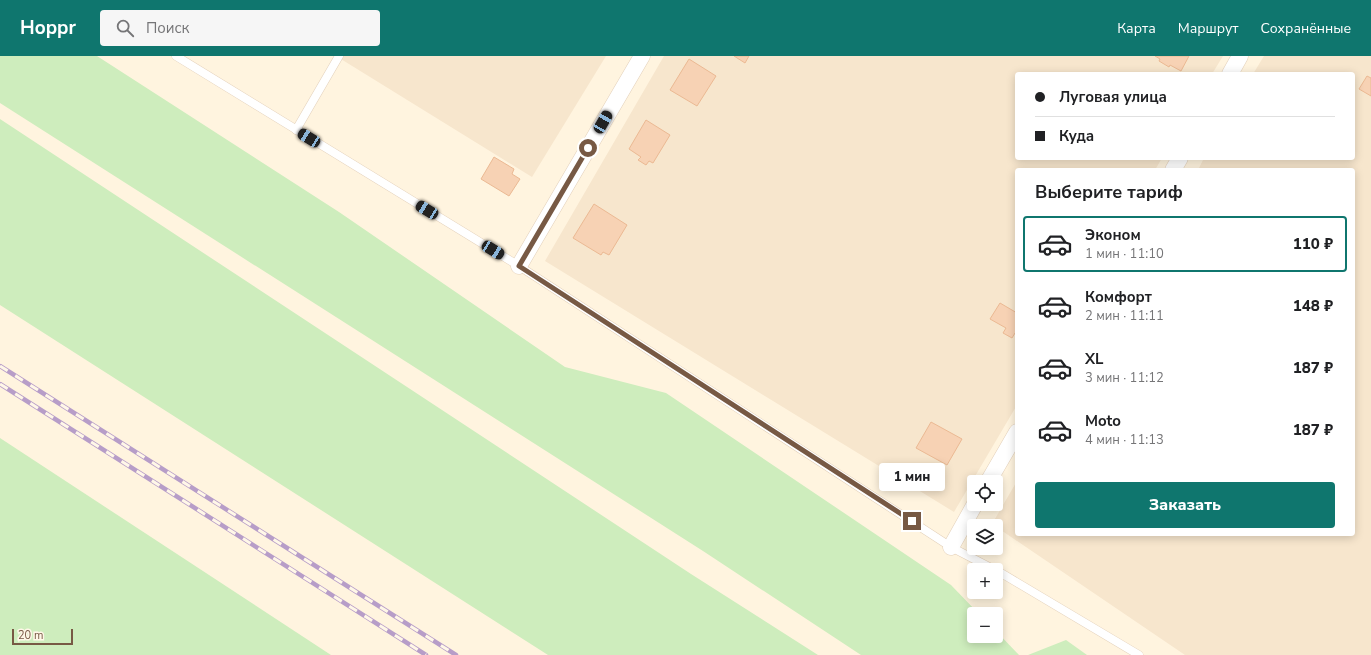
<!DOCTYPE html>
<html lang="ru">
<meta charset="utf-8">
<style>
:root{--surface:#fff;--page:#f6f6f6;--text:#202124;--muted:#757577;--line:#e0e0e0;--accent:#0f766e}
body{margin:0;font-family:"Nunito Sans",sans-serif;background:var(--page);color:var(--text);height:100vh;display:flex;flex-direction:column;font-size:15px;white-space:nowrap}
*{box-sizing:border-box;margin:0}
p{font-size:13px;color:var(--muted)}
.icon{flex:none;width:22px;height:22px;fill:none;stroke:currentColor;stroke-width:2;stroke-linecap:round;stroke-linejoin:round}
.map{position:relative;flex:1;overflow:hidden}
.drawer{position:absolute;left:1015px;top:112px;width:340px;height:368px;display:flex;flex-direction:column;background:var(--surface);border-radius:4px;box-shadow:0 2px 10px #0003}
.drawer>*{flex:none}
.hud{position:absolute;left:1015px;top:16px;width:340px;height:88px;border-radius:4px;box-shadow:0 2px 10px #0003;display:grid;align-content:center;height:88px;padding:0 20px;background:var(--surface)}
.fabs{position:absolute;left:967px;top:419px;display:grid;gap:8px}
.fabs a{display:grid;place-items:center;width:36px;height:36px;border-radius:4px;background:var(--surface);box-shadow:0 2px 10px #0003;font-size:20px}
.scale{position:absolute;left:12px;bottom:10px;width:61px;box-sizing:border-box;padding-left:4px;border:2px solid #775944;border-top:0;font-size:11px;line-height:14px;white-space:nowrap;color:#775944;-webkit-text-stroke:3px #fff7e8;paint-order:stroke}
.end{position:absolute;width:18px;height:18px;margin:-9px;border:5px solid #775944;background:#fff;box-shadow:0 0 0 2px #fff}
.from{border-radius:50%}
.bubble{position:absolute;height:28px;border-radius:4px;background:var(--surface);box-shadow:0 2px 10px #0003;font-size:13px;font-weight:800;line-height:28px;text-align:center}
.car{position:absolute;width:12px;height:24px;margin:-12px -6px;border-radius:5px;box-shadow:0 0 3px 1px #0007;background:linear-gradient(#222 24%,#8ab4d8 0 40%,#222 0 76%,#8ab4d8 0 86%,#222 0)}
.hud b{display:flex;align-items:center;gap:14px;height:38px;font-size:15px}
.hud b+b{border-top:1px solid var(--line)}
.hud i{width:10px;height:10px;background:var(--text)}
ul{padding:0;list-style:none}
li{display:flex;align-items:center;gap:12px;height:56px;margin:0 8px 6px;padding:0 12px;border:2px solid transparent;border-radius:4px}
li div{flex:1}
li b{display:block;font-size:15px}
li em{font-style:normal;font-weight:800}
li.current{border-color:var(--accent)}
li>.icon{width:36px;height:36px;stroke-width:1.5}
h2{padding:0 20px;font-size:18px;line-height:48px}
.button{display:flex;gap:8px;margin-top:auto;padding:8px 20px}
.button a{flex:1;height:46px;border-radius:4px;background:var(--accent);color:#fff;font-size:16px;font-weight:800;line-height:46px;text-align:center}
header{display:flex;align-items:center;gap:24px;box-sizing:border-box;height:56px;padding:0 20px;background:var(--accent);color:#fff}
header strong{font-size:19px}
nav{display:flex;gap:22px;margin-inline-start:auto;font-size:14px}
.search{width:280px;height:36px;background:var(--page);display:flex;align-items:center;gap:10px;box-sizing:border-box;padding:0 14px;border-radius:4px;color:var(--muted);font-size:15px}
.map>svg:first-child{display:block}
.residential{fill:#f7e6cd}
.green{fill:#ceedbd}
.building{fill:#f7d2b4;stroke:#ebb993}
.lines{fill:none;stroke-linecap:round;stroke-linejoin:round}
.service-casing{stroke:#e3d0ba;stroke-width:9}
.minor-casing{stroke:#e3d0ba;stroke-width:17}
.service{stroke:#fff;stroke-width:8}
.minor{stroke:#fff;stroke-width:16}
.rail-casing{stroke:#b79dc8;stroke-width:4.5}
.rail{stroke:#fff7e8;stroke-width:3;stroke-dasharray:9;stroke-linecap:butt}
.route{stroke:#775944;stroke-width:5}
</style>
<header>
<strong>Hoppr</strong>
<div class="search"><svg class="icon" aria-label="search" viewBox="0 0 24 24"><circle cx="10" cy="10" r="6"/><path d="M15 15l6 6"/></svg>Поиск</div>
<nav><a>Карта</a><a>Маршрут</a><a>Сохранённые</a></nav>
</header>
<div class="map">
<svg width="1371" height="599" viewBox="0 0 1371 599">
<rect width="100%" height="100%" fill="#fff4df"/>
<!-- residential -->
<g class="residential">
<path d="M336 0H606L532 121Z"/>
<path d="M664 0H1223L1212 18H1017V102H1162L1155 114H1017V349L954 456 545 205Z"/>
<path d="M1264 0H1371V599H1185L992 468 1017 425V478H1353V114H1198L1204 102H1353V18H1253Z"/>
</g>
<!-- green -->
<g class="green">
<path d="M0 0H97L339 156 565 311 666 337 951 529 979 558H974V580H996V575L1019 599H861L703 495 0 47Z"/>
<path d="M0 63 691 518 818 599H548L0 249Z"/>
<path d="M0 382 331 599H0Z"/>
<path d="M1066 584 1087 599H1028Z"/>
</g>
<!-- building -->
<g class="building">
<path d="M734 0H749L745 7Z"/>
<path d="M1155 0H1189L1181 15 1170 9 1169 11 1159 5 1160 3Z"/>
<path d="M689 3 716 20 697 50 670 34Z"/>
<path d="M1367 20 1371 22V40L1359 33Z"/>
<path d="M646 64 670 79 653 107 649 105 646 109 638 104 641 101 629 93Z"/>
<path d="M494 101 514 113 512 118 520 123 509 140 481 123Z"/>
<path d="M594 148 627 169 609 199 603 196 601 199 573 182Z"/>
<path d="M1000 247 1017 257V278L1015 277 1012 282 1003 277 1006 272 990 263Z"/>
<path d="M931 366 962 383 947 409 916 392Z"/>
</g>
<g class="lines">
<defs>
<g id="service">
<path d="M176 0 519 210 951 491 995 514"/>
<path d="M296 74 339 0"/>
<path d="M996 514 1139 599"/>
</g>
<g id="minor">
<path d="M1230 18 1240 0"/>
<path d="M1173 114 1180 102"/>
<path d="M519 210 642 0"/>
<path d="M988 426 1017 376"/>
<path d="M951 491 975 448"/>
</g>
</defs>
<!-- service casing -->
<use href="#service" class="service-casing"/>
<!-- minor casing -->
<use href="#minor" class="minor-casing"/>
<!-- service -->
<use href="#service" class="service"/>
<!-- minor -->
<use href="#minor" class="minor"/>
<defs>
<g id="rail">
<path d="M0 310 456 599"/>
<path d="M0 328 426 599"/>
</g>
</defs>
<!-- rail casing -->
<use href="#rail" class="rail-casing"/>
<!-- rail -->
<use href="#rail" class="rail"/>
</g>
<g class="lines">
<!-- route -->
<path class="route" d="M588 92 519 210 912 465"/>
</g>
</svg>
<div class="fabs">
<a><svg class="icon" aria-label="locate" viewBox="0 0 24 24"><circle cx="12" cy="12" r="6"/><path d="M12 2v4M12 18v4M2 12h4M18 12h4"/></svg></a>
<a><svg class="icon" aria-label="layers" viewBox="0 0 24 24"><path d="M12 4l9 5-9 5-9-5zM3 14l9 5 9-5"/></svg></a>
<a>+</a>
<a>−</a>
</div>
<div class="scale">20 m</div>
<i class="end from" style="left:588px;top:92px"></i>
<i class="end" style="left:912px;top:465px"></i>
<div class="bubble" style="left:879px;top:407px;width:66px">1 мин</div>
<i class="car" style="left:603px;top:66px;rotate:30deg"></i>
<i class="car" style="left:309px;top:82px;rotate:302deg"></i>
<i class="car" style="left:427px;top:154px;rotate:301deg"></i>
<i class="car" style="left:493px;top:194px;rotate:122deg"></i>
<div class="hud">
<b><i class="from"></i>Луговая улица</b>
<b><i></i>Куда</b>
</div>
<section class="drawer">
<h2>Выберите тариф</h2>
<ul>
<li class="current"><svg class="icon" aria-label="car" viewBox="0 0 24 24"><path d="M5 17H2v-5l4-1 3-4h7l3 4 3 1v5h-3M9 17h6M6 11h13"/><circle cx="7" cy="17" r="2"/><circle cx="17" cy="17" r="2"/></svg><div><b>Эконом</b><p>1 мин · 11:10</p></div><em>110 ₽</em></li>
<li><svg class="icon" aria-label="car" viewBox="0 0 24 24"><path d="M5 17H2v-5l4-1 3-4h7l3 4 3 1v5h-3M9 17h6M6 11h13"/><circle cx="7" cy="17" r="2"/><circle cx="17" cy="17" r="2"/></svg><div><b>Комфорт</b><p>2 мин · 11:11</p></div><em>148 ₽</em></li>
<li><svg class="icon" aria-label="car" viewBox="0 0 24 24"><path d="M5 17H2v-5l4-1 3-4h7l3 4 3 1v5h-3M9 17h6M6 11h13"/><circle cx="7" cy="17" r="2"/><circle cx="17" cy="17" r="2"/></svg><div><b>XL</b><p>3 мин · 11:12</p></div><em>187 ₽</em></li>
<li><svg class="icon" aria-label="car" viewBox="0 0 24 24"><path d="M5 17H2v-5l4-1 3-4h7l3 4 3 1v5h-3M9 17h6M6 11h13"/><circle cx="7" cy="17" r="2"/><circle cx="17" cy="17" r="2"/></svg><div><b>Moto</b><p>4 мин · 11:13</p></div><em>187 ₽</em></li>
</ul>
<div class="button"><a>Заказать</a></div>
</section>
</div>
